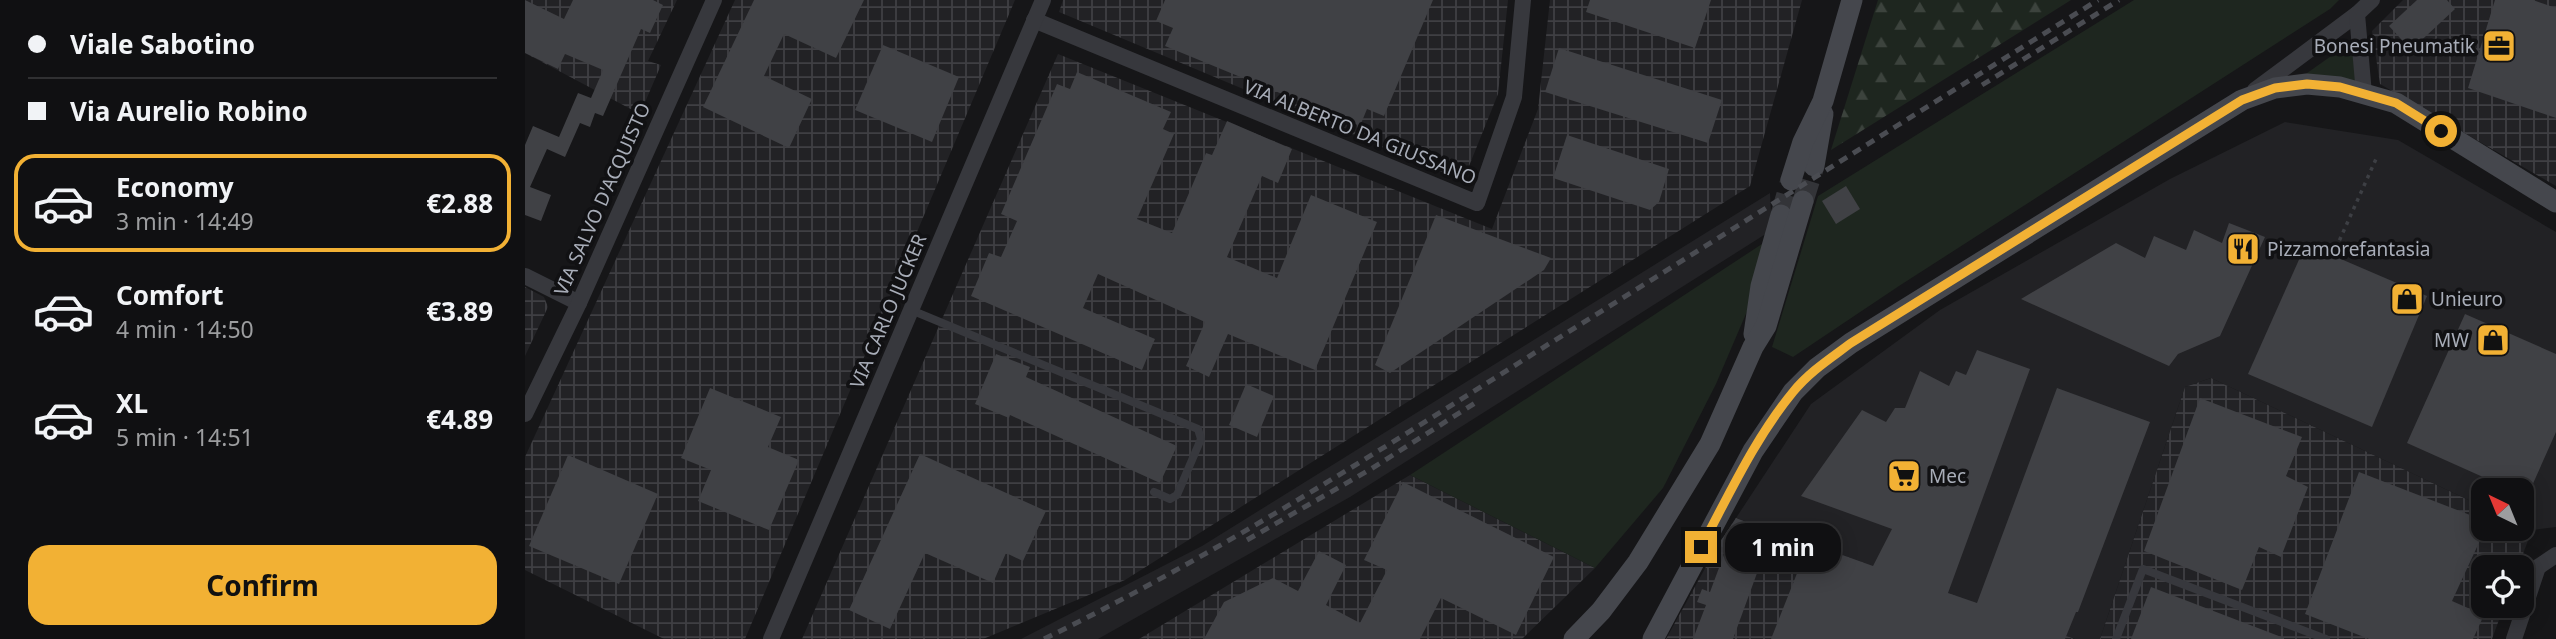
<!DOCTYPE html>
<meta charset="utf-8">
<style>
:root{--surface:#101012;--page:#1e1e20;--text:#f1f3f6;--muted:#9c9d9f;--line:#303032;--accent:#f2b134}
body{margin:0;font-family:"Noto Sans",sans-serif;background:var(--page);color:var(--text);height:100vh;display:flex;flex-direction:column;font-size:26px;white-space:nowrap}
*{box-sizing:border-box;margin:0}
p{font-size:23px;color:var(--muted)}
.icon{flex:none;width:38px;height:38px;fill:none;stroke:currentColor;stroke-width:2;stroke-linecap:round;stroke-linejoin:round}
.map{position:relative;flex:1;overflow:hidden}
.drawer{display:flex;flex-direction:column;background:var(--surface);width:525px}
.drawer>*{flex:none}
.top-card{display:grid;align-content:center;height:154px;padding:0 28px;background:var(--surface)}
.needle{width:46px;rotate:317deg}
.tools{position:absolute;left:1946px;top:478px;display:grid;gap:14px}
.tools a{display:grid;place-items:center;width:63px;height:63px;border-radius:14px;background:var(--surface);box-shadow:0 4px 18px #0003,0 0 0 2px var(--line);font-size:35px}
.end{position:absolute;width:32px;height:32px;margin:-16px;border:9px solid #f2b134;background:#111;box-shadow:0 0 0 4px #111}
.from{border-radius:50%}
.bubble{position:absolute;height:49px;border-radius:21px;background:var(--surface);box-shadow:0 4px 18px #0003,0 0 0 2px var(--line);font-size:23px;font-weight:700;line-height:49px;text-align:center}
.top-card b{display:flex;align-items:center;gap:24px;height:66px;font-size:26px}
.top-card b+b{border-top:2px solid var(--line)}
.top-card i{width:18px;height:18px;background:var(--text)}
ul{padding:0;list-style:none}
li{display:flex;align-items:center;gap:21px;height:98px;margin:0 14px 10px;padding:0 14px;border:4px solid transparent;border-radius:21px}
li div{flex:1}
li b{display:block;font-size:26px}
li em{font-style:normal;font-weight:700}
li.selected{border-color:var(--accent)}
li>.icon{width:63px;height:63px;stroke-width:1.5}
.cta{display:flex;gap:14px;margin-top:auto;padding:14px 28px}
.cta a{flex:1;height:80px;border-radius:21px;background:var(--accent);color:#111;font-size:28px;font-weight:700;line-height:80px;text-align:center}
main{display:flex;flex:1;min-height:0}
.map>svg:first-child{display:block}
.built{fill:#222225}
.industrial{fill:url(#industrial-grid)}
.grass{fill:#1e261f}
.forest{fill:url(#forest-firs)}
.building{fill:#404145}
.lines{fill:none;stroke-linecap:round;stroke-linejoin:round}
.secondary-tunnel{stroke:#333438;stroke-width:21;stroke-dasharray:21 10;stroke-linecap:butt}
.path{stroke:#3d3f44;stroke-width:3.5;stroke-dasharray:3.5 5;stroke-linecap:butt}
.lane{stroke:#37383d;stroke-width:8}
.street{stroke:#37383d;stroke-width:16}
.secondary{stroke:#45474d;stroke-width:21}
.rail{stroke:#4a4c52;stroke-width:5;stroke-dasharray:9 7;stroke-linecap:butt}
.route{stroke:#f2b134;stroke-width:9}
.labels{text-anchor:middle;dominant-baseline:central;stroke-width:7;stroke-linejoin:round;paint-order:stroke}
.poi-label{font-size:19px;fill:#a8adb8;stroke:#111113;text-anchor:start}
.street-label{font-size:19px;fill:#a8adb8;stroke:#111113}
</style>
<main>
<section class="drawer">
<div class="top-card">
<b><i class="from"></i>Viale Sabotino</b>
<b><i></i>Via Aurelio Robino</b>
</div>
<ul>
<li class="selected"><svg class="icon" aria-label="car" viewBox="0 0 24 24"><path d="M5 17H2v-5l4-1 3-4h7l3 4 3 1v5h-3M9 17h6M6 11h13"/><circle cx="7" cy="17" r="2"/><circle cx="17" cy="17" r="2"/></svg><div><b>Economy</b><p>3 min · 14:49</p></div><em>€2.88</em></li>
<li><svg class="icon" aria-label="car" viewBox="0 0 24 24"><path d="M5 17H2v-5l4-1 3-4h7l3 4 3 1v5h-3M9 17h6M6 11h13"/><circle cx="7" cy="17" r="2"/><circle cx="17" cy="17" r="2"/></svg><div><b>Comfort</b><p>4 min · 14:50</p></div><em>€3.89</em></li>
<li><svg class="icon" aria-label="car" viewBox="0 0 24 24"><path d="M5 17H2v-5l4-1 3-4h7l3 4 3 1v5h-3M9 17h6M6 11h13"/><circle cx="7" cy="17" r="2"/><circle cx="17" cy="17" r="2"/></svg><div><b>XL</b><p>5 min · 14:51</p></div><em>€4.89</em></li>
</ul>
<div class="cta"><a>Confirm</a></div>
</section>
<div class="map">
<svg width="2031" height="639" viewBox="0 0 2031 639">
<defs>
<pattern id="industrial-grid" width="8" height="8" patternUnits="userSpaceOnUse" patternTransform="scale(1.75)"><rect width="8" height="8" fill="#222225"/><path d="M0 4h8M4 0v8" fill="none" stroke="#3f3f43"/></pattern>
<pattern id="forest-firs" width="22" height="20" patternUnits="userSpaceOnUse" patternTransform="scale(1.75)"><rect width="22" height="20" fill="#1e261f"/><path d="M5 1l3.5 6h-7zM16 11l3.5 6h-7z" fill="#3c433d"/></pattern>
</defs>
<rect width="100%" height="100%" fill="#161618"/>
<!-- built -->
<g class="built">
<path d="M1760 122 1873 140 2031 232V527L2007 530 1997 525V490H1958V507L1686 378 1660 387 1575 639H1550L1211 518 1286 404 1415 310 1645 179Z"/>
<path d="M1245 193 1247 230 825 497 573 639H496L677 546Z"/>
</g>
<!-- industrial -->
<g class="industrial">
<path d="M0 0H152L123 61 136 65 115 114 0 53Z"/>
<path d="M210 0H490L220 639H139L0 570V457Z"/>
<path d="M538 0H983L973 94 938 181 534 12Z"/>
<path d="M1025 0H1277L1225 186 600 580 458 639H277L533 54 967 229 1013 109Z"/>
<path d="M1878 0H2031V186L1855 84 1847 31Z"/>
<path d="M0 287 19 297 23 307 0 356Z"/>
<path d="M1686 378 1958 507V528H1997V525L2007 530 1993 567H1958V606H1979L1967 639H1575L1660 387Z"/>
<path d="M885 475 1070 568 997 639H614Z"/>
<path d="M1211 518 1284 543 1550 639H1141L1193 545Z"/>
</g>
<!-- grass -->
<g class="grass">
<path d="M1609 0H1814L1805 9 1374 286 1268 357 1247 347 1293 196Z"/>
<path d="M1826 42 1832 85 1775 78Z"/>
<path d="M1240 242 1226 302 1191 384 1138 488 1070 568 885 475Z"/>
</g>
<!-- forest -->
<path class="forest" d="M1353 0H1546L1306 150Z"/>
<!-- building -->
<g class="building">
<path d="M0 0 39 19 48 0H128L138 5 125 33 116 29 78 116 70 113 65 127 55 123 40 157 22 149 5 187 26 195 16 221 0 215V145L8 126 34 137 53 93 66 98 78 70 40 54 33 69 0 53Z"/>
<path d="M229 0H339L311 58 259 34 239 76 287 99 264 148 178 107Z"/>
<path d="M640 0H908L859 116 842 109 835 126 640 46 648 28 631 21Z"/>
<path d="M1065 0H1186L1170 48 1061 12Z"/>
<path d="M1892 0H1922L1930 9 1886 50 1864 26Z"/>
<path d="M1970 0H2008L2031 8V118L1943 88Z"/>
<path d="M358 45 434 77 407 142 330 110Z"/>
<path d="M1034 48 1197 100 1183 143 1020 92Z"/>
<path d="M552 72 646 112 638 129 649 134 612 219 647 233 681 153 687 155 702 121 767 149 753 183 737 176 702 257 752 278 786 195 852 222 790 370 703 334 684 377 661 366 680 322 573 274 558 308 630 339 617 370 446 296 464 253 476 257 492 221 476 214 532 84 545 89Z"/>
<path d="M1042 135 1144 169 1134 202 1125 210 1028 178Z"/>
<path d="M1321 186 1335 209 1311 224 1297 201Z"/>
<path d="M911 215 1026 258 1019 270 865 373 850 365Z"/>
<path d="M1704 223 1740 237 1695 336 1653 354 1644 366 1496 299 1591 243 1620 258 1629 236 1661 250 1669 230 1697 243Z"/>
<path d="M1781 244 1902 296 1847 427 1723 374Z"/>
<path d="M1940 314 2031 354V432L2002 497 1997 495V490H1987L1882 443Z"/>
<path d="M1452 350 1505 369 1423 593 1452 603 1532 388 1625 422 1553 612H1551L1540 639H1246L1284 543 1348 566 1367 529 1276 496 1337 410 1361 422 1370 408H1380L1395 371 1424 386 1431 371 1441 375Z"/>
<path d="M471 354 505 367 501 377 652 446 635 483 485 415 484 418 450 404Z"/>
<path d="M721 384 749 396 732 437 704 425Z"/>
<path d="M185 388 256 417 243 447 274 460 244 530 173 501 186 470 156 458Z"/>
<path d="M1675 398 1777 437 1761 476 1783 487 1756 557 1734 547 1717 590 1619 551Z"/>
<path d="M395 454 521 511 498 561 481 553 468 583 400 553 365 629 324 610Z"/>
<path d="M43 455 133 494 94 584 4 546Z"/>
<path d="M1834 472 1958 520V534L1927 601 1959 615 1948 639H1844L1780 614Z"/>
<path d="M878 482 1029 557 991 635 916 598 895 639H679L699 602 748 578 773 591 794 551 821 565 801 605 835 623 862 570 839 560Z"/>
<path d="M1211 518 1247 532 1208 639H1168L1181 605 1172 602 1177 589 1185 592 1201 549 1193 545Z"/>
<path d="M1626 587 1759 638V639H1606Z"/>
</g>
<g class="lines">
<!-- secondary-tunnel -->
<g class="secondary-tunnel">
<path d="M1278 201 1289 166"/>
<path d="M1256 215 1266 180"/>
</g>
<!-- path -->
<path class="path" d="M1811 248 1851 159"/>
<!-- lane -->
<g class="lane">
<path d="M386 310 673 429 676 439 652 495 645 499 629 492"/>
<path d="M1591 639 1618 569 1801 639"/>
</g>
<!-- street -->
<g class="street">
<path d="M509 20 952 203 989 97 998 0"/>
<path d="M1730 90 1832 14"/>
<path d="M1839 94 1832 14 1847 0"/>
<path d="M0 276 54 303"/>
<path d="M0 414 54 303 189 0"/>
<path d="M246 639 518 0"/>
<path d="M1989 639 2013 567 2031 555"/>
</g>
<!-- secondary -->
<g class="secondary">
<path d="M1289 166 1298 114"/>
<path d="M1266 180 1278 142 1298 101 1327 0"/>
<path d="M1229 334 1236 286 1256 215"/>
<path d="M1049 639 1076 611 1113 562 1185 444 1228 347 1241 326 1278 201"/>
<path d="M1128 639 1228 451 1268 392 1292 368 1326 343 1717 100 1750 88 1782 84 1815 87 1871 103 2031 202"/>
</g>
<!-- rail -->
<g class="rail">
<path d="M1457 85 1594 0"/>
<path d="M722 540 846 469 950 403"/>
<path d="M519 639C689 556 851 453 1011 352 1199 235 1385 117 1573 0"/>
</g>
</g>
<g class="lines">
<!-- route -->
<path class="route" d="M1176 547C1204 495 1230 438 1268 392 1284 372 1306 358 1326 343L1717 100 1750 88 1782 84 1815 87 1871 103 1916 131"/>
</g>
<!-- icons -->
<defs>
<symbol id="office-square" viewBox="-11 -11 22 22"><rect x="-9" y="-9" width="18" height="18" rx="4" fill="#f2b134" stroke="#111113"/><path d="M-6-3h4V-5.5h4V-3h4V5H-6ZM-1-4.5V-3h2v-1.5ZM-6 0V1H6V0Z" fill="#111"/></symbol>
<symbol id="restaurant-square" viewBox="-11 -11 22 22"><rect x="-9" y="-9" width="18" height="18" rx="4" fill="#f2b134" stroke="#111113"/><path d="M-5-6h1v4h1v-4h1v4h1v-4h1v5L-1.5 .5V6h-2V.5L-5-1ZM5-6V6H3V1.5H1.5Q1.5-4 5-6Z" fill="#111"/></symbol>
<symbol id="shop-square" viewBox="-11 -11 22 22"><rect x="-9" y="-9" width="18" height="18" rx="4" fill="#f2b134" stroke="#111113"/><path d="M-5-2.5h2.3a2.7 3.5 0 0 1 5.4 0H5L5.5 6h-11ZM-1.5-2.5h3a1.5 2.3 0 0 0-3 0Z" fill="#111"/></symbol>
<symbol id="supermarket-square" viewBox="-11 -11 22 22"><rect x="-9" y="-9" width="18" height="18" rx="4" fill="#f2b134" stroke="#111113"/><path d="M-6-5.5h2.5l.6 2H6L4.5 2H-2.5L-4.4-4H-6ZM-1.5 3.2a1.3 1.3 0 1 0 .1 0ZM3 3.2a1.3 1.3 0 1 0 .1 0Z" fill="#111"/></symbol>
</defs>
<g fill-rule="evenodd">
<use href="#office-square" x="1955" y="27" width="38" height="38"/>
<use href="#restaurant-square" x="1699" y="230" width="38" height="38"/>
<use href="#shop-square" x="1863" y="280" width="38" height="38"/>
<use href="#shop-square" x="1949" y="321" width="38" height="38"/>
<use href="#supermarket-square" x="1360" y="457" width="38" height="38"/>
</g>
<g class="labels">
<!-- poi labels -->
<g class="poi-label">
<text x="1950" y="46" text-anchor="end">Bonesi Pneumatik</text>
<text x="1742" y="249">Pizzamorefantasia</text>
<text x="1906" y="299">Unieuro</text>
<text x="1944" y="340" text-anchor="end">MW</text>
<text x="1404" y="476">Mec</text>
</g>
<!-- street labels -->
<g class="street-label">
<text transform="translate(835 132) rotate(22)">VIA ALBERTO DA GIUSSANO</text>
<text transform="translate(77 199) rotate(-66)">VIA SALVO D'ACQUISTO</text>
<text transform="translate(363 311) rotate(-67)">VIA CARLO JUCKER</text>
</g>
</g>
</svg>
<div class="tools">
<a><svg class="needle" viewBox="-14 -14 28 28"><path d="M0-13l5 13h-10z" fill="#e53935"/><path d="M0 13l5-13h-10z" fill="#9c9d9f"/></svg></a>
<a><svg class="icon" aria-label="locate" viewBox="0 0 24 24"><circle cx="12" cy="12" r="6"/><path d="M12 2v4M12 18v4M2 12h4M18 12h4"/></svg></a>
</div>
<i class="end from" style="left:1916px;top:131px"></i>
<i class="end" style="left:1176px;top:547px"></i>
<div class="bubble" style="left:1200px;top:523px;width:116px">1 min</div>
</div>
</main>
